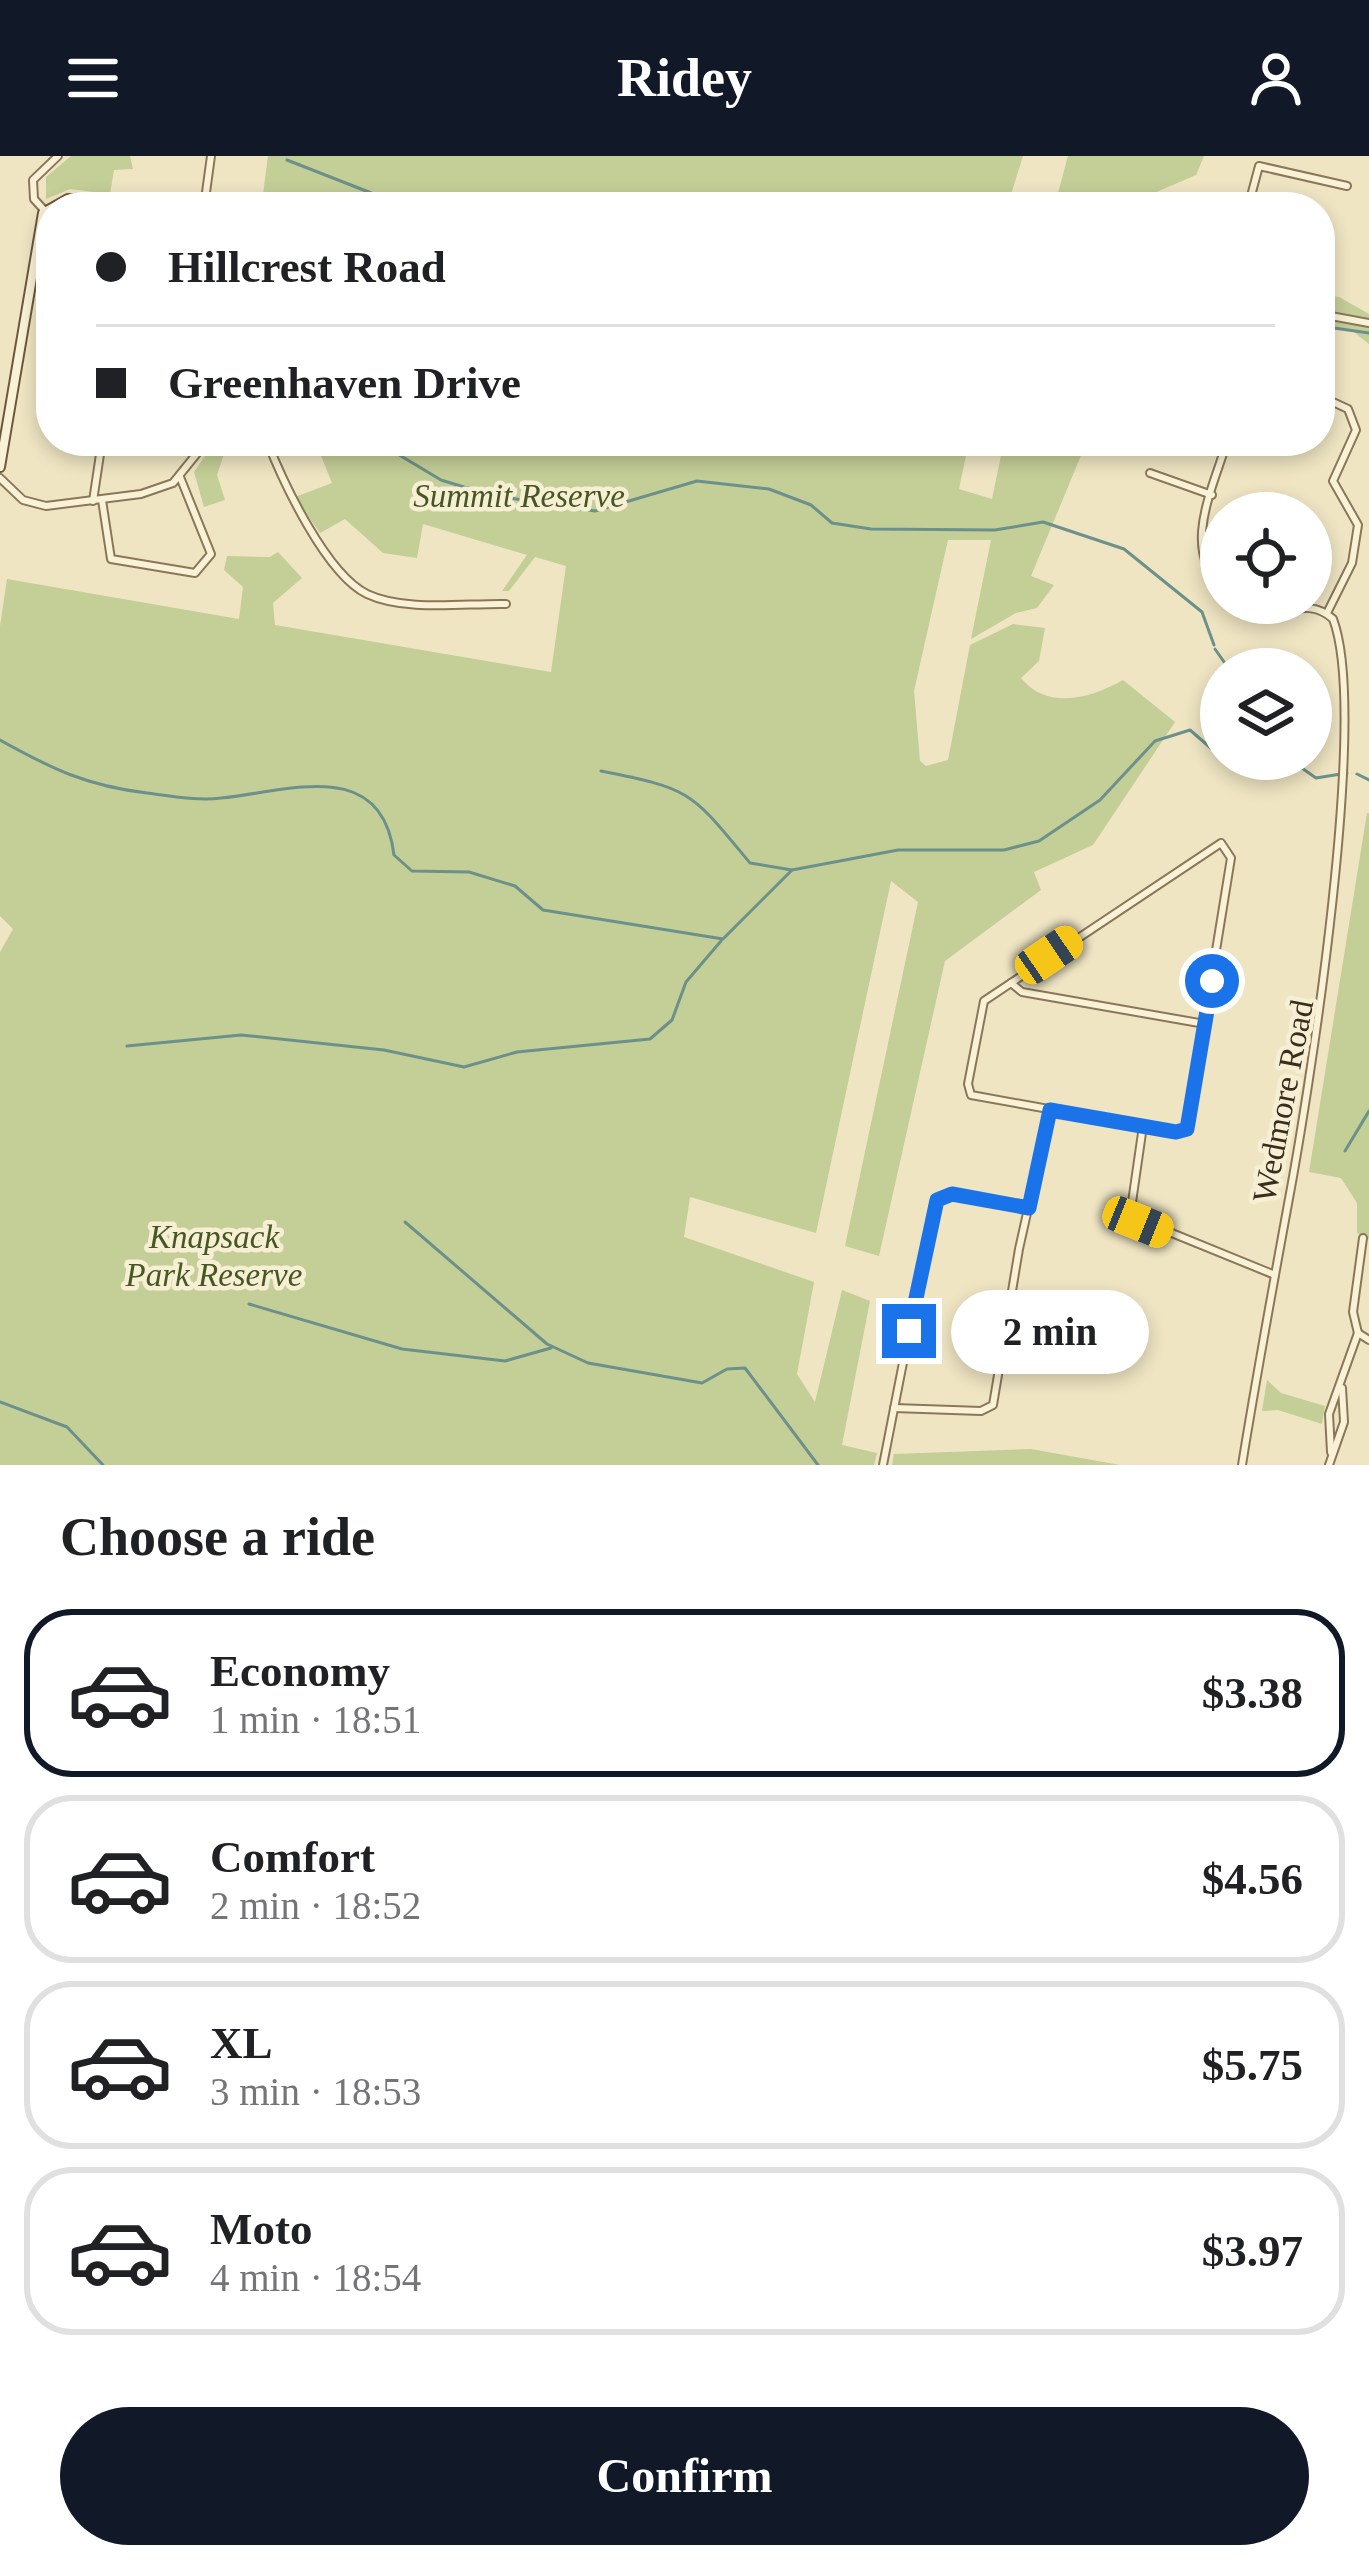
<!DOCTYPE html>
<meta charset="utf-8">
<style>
:root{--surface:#fff;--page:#f6f6f6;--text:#202124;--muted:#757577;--line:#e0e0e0;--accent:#111827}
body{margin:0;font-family:"Times New Roman",serif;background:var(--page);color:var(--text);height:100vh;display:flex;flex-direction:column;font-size:45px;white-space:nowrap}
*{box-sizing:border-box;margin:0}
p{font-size:39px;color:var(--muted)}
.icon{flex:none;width:66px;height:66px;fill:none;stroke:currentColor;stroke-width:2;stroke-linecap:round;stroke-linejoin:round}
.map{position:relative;height:1309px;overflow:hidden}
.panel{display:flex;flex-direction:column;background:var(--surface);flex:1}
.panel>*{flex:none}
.guide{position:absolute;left:36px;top:36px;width:1299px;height:264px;border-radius:48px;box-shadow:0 6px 18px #0003;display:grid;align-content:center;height:264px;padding:0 60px;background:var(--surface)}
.buttons{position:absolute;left:1200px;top:336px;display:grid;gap:24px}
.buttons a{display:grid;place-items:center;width:132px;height:132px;border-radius:50%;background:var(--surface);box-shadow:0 6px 18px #0003;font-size:60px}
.end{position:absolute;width:54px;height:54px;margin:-27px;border:15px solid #1a73e8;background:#fff;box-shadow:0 0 0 6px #fff}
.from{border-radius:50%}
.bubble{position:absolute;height:84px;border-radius:42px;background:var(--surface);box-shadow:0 6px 18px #0003;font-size:39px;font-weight:600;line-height:84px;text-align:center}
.car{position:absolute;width:36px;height:72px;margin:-36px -18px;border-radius:15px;box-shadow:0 0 9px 3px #0007;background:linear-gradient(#f5c518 24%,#345 0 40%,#f5c518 0 76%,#345 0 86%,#f5c518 0)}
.guide b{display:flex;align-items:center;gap:42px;height:114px;font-size:45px}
.guide b+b{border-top:3px solid var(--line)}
.guide i{width:30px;height:30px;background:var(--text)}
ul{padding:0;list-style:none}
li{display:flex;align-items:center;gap:36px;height:168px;margin:0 24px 18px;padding:0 36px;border:6px solid var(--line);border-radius:48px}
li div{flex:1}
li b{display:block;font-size:45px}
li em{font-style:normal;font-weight:600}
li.active{border-color:var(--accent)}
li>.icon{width:108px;height:108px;stroke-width:1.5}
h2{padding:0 60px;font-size:54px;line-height:144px}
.action{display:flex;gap:24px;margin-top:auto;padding:24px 60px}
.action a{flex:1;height:138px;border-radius:72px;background:var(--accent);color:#fff;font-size:48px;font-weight:600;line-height:138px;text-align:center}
header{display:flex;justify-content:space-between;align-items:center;height:156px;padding:0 60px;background:var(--accent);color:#fff;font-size:54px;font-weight:600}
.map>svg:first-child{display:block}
.green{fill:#c4ce97}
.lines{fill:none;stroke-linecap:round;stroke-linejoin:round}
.stream{stroke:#6c918a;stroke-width:3}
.street-casing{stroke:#8a7759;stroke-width:10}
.secondary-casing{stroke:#6c583d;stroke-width:12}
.street{stroke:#faf2d7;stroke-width:6}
.secondary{stroke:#faf2d7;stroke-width:8}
.route{stroke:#1a73e8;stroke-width:15}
.labels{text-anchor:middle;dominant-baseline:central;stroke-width:9;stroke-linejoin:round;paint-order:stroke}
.park-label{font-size:33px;font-style:italic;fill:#465724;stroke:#f6efd3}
.street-label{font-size:33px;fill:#3a2d1e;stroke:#f6efd3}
</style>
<header><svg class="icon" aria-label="menu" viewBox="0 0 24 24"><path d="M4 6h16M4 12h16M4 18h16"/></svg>Ridey<svg class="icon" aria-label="person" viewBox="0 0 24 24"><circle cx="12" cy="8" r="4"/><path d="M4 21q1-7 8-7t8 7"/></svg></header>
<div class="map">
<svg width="1369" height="1309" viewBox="0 0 1369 1309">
<rect width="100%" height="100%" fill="#efe5c3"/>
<!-- green -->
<g class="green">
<path d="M71 0H130L133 13 114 14 110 38 70 33 46 43V21Z"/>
<path d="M268 0H1023L1007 51H295L263 38Z"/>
<path d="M1068 0H1204L1196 19 1138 44 1055 48Z"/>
<path d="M1320 138 1339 141 1369 158V188L1350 173 1320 175Z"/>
<path d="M315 285H969L959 333 992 343 1004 285H1087L1031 420 1054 429 1037 452 1016 457 971 483 991 384H948L914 535 920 605 926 610 948 604 970 489 1013 468 1045 472 1039 505 1021 522C1048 555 1091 542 1123 524L1175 566 1093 689 1034 716 1041 734 945 805 879 1100 845 1090 918 746 891 725 816 1077 690 1041 684 1081 814 1126 797 1218 815 1246 842 1134 870 1145 842 1289 877 1297 874 1309H0V796L13 773 0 760V470L7 423 239 463 243 431 224 414 227 400 270 401 278 396 302 422 273 447 275 469 551 516 566 410 535 401 509 435H502L527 399 423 368 417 402 383 397 345 363 320 377 295 341 332 327Z"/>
<path d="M213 288 226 292 217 319 225 344 204 351 194 316Z"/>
<path d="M1367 657H1369V1083L1357 1077V1047L1341 1022 1309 1016Z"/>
<path d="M1267 1224 1281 1237 1325 1250 1322 1268 1278 1254 1262 1255Z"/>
<path d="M1031 1293 1120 1309H892L894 1298Z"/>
</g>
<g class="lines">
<!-- stream -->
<g class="stream">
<path d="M287 4 407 51"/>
<path d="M1320 170 1369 177"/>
<path d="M376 285 441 324 490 339 595 355 697 325 769 333 811 349 832 367 871 373 995 374 1043 366 1124 393 1202 456 1214 489"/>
<path d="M1215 493 1229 513"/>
<path d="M0 584C52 613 87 630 147 637 170 640 198 645 221 642 286 636 382 599 394 699L412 715 469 716 515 730 543 754 723 783 792 714 898 694H1004L1039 685 1100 644 1155 585 1190 574 1213 594H1221"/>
<path d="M1289 603 1316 622 1347 617"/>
<path d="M601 615C693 633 691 636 750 707L792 714"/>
<path d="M1357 618 1369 624"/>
<path d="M127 890 241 879 384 894 464 911 517 896 650 883 672 864 686 826 721 785"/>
<path d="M1345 995 1369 955"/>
<path d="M405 1066 547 1188 588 1207 702 1227 727 1213 745 1212 818 1309"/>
<path d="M249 1148 402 1193 505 1205 551 1192"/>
<path d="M0 1246 67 1271 103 1309"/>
</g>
<defs>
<g id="street">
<path d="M204 51 211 0"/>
<path d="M1248 51 1259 10 1347 30"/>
<path d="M45 55 34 43 33 24 58 0"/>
<path d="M1320 158 1369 167"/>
<path d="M1320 240 1348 253 1356 274 1333 325 1358 369 1352 407 1327 457"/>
<path d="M267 285C283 326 326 418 367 438 405 456 465 447 506 448"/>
<path d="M1150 317 1212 339"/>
<path d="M0 322 23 344 46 350 141 338 173 327 207 285"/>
<path d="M102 344 111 403 195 417 211 398 180 321"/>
<path d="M93 345 102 285"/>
<path d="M1221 430C1181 391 1214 331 1227 285"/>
<path d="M1221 687 1231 702 1187 973 1176 976 971 939 968 928 984 845Z"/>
<path d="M1011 827 1022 836 1205 868"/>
<path d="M1143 970 1130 1060 1275 1119"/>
<path d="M1358 1177 1353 1156 1363 1082"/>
<path d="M1358 1177 1369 1184"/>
<path d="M894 1252 981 1255 993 1249 1019 1093 1050 954"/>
<path d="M1331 1296 1329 1258 1358 1177"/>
<path d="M883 1309 934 1048 952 1038 1029 1052"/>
<path d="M1242 1309C1256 1222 1272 1135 1288 1048 1310 931 1369 558 1333 463 1303 435 1272 472 1242 447"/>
<path d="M1329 1309 1344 1266 1342 1232"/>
</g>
<path id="secondary" d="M0 311 43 57 68 43 129 51"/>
</defs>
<!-- street casing -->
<use href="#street" class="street-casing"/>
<!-- secondary casing -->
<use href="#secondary" class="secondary-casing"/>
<!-- street -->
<use href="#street" class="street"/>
<!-- secondary -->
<use href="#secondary" class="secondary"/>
</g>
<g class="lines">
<!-- route -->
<path class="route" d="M909 1175 937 1044 952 1038 1029 1052 1050 954 1176 976 1187 973 1212 825"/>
</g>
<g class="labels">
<!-- park labels -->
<g class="park-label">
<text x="519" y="340">Summit Reserve</text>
<text x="214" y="1081">Knapsack<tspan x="214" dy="38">Park Reserve</tspan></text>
</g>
<!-- street labels -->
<g class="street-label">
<text transform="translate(1283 945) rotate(-79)">Wedmore Road</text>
</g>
</g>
</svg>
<div class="buttons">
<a><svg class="icon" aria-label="locate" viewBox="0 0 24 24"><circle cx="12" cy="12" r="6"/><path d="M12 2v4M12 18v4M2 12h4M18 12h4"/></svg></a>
<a><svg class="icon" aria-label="layers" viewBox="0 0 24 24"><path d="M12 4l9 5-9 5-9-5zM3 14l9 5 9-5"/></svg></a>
</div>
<i class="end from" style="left:1212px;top:825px"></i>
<i class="end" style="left:909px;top:1175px"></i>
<div class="bubble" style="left:951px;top:1134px;width:198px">2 min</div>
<i class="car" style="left:1049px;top:799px;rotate:56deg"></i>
<i class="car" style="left:1138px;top:1066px;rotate:112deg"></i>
<div class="guide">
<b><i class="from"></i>Hillcrest Road</b>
<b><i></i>Greenhaven Drive</b>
</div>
</div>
<section class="panel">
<h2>Choose a ride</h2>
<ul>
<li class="active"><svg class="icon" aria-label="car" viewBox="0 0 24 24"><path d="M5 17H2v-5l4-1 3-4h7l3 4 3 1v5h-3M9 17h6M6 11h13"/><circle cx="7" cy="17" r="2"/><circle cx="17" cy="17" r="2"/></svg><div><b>Economy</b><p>1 min · 18:51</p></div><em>$3.38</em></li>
<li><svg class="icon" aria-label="car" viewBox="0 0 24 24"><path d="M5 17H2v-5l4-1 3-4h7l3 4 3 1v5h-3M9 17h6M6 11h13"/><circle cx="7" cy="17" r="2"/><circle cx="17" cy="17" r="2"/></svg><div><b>Comfort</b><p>2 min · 18:52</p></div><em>$4.56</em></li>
<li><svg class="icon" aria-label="car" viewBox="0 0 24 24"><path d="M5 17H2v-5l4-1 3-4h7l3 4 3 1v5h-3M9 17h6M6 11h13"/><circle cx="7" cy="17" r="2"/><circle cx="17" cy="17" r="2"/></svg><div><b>XL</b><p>3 min · 18:53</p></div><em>$5.75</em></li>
<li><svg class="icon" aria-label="car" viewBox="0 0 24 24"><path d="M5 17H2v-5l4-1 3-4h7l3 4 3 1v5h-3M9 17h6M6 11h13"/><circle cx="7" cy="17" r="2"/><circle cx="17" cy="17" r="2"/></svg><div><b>Moto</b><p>4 min · 18:54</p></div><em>$3.97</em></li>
</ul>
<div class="action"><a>Confirm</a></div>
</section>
